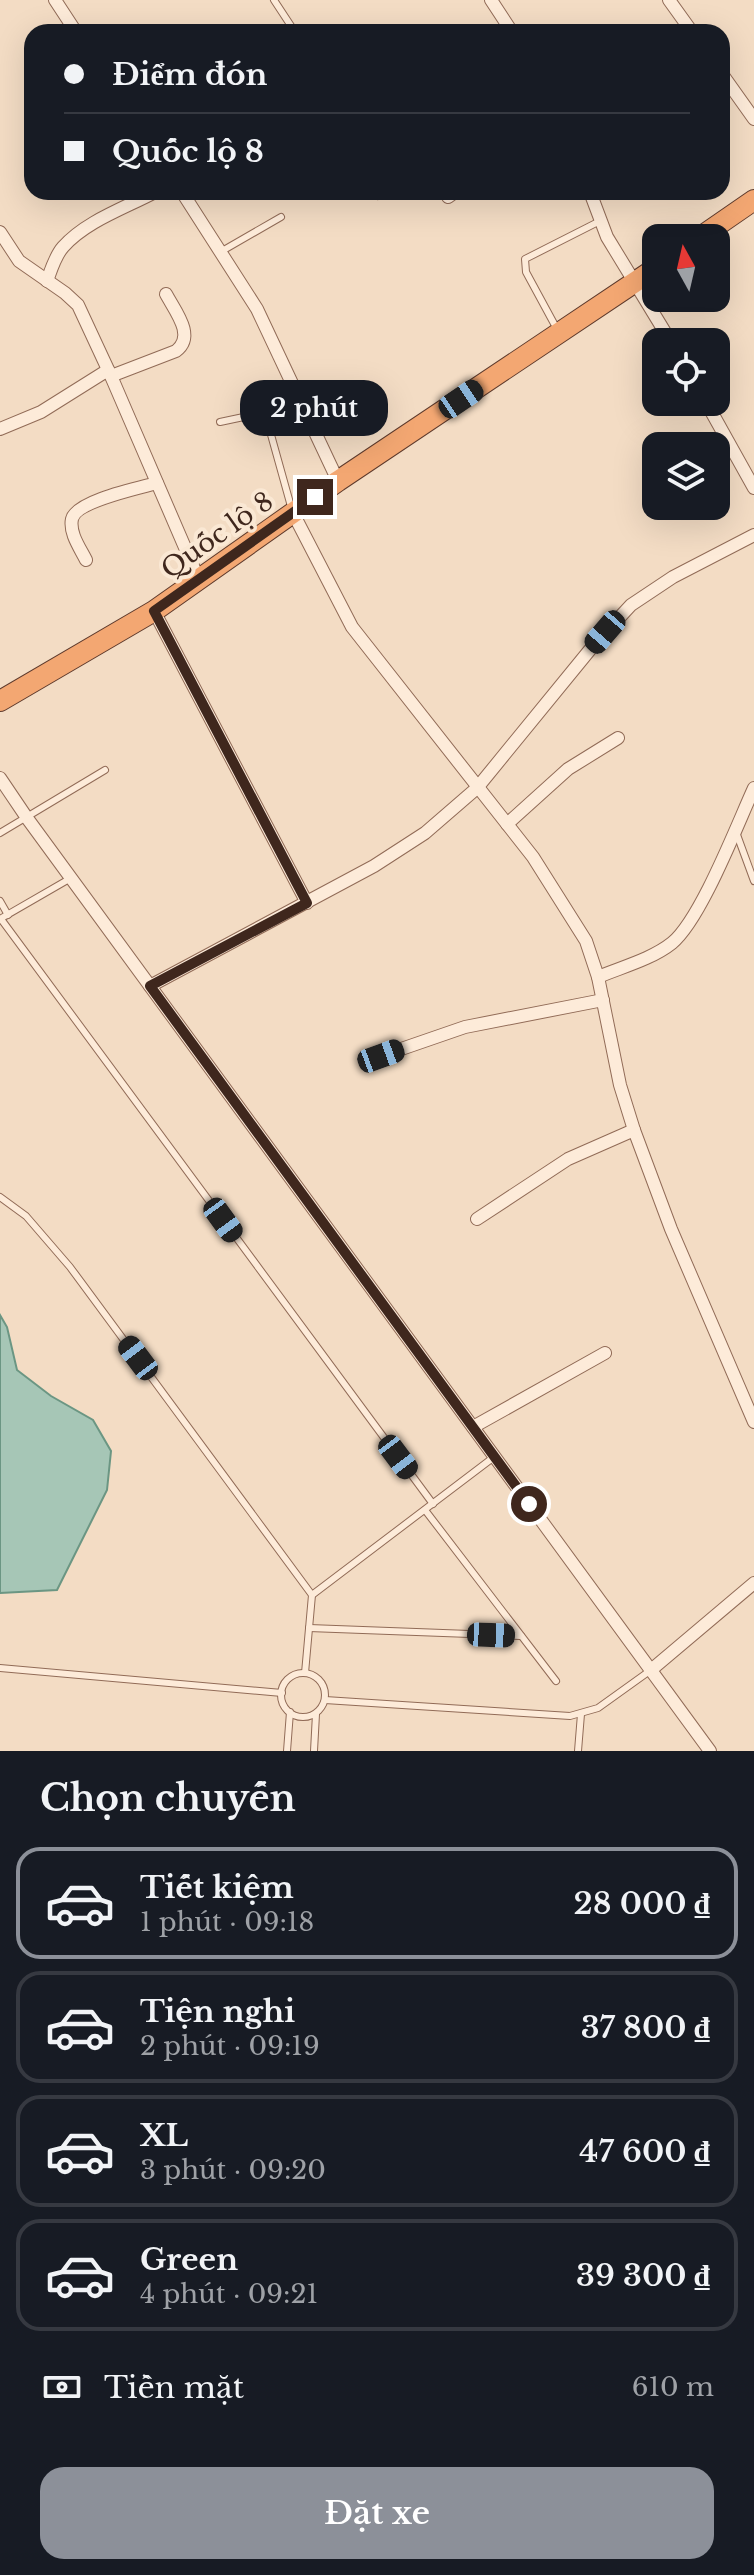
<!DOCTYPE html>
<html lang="vi">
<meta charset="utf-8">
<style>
:root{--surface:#171b24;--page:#20242c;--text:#f1f3f6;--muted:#9ea1a6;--line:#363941;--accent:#8c9099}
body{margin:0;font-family:"Libre Baskerville",serif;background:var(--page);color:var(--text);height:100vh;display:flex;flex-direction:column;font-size:30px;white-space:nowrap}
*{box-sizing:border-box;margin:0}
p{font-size:26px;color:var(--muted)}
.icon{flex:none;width:44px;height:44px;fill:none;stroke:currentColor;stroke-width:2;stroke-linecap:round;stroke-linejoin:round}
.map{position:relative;height:1751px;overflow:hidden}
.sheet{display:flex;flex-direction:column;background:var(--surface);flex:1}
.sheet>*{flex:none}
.top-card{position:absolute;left:24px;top:24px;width:706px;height:176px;border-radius:24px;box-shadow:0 8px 32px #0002;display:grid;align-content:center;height:176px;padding:0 40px;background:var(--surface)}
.needle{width:52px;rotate:352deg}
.controls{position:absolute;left:642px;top:224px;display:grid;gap:16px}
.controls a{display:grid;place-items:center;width:88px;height:88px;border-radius:16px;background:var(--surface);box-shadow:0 8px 32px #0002;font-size:40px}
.end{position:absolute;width:36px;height:36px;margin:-18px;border:10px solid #3f271d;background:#fff;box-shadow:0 0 0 4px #fff}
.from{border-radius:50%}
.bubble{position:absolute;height:56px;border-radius:24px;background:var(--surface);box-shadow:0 8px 32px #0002;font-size:26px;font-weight:600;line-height:56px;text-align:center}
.car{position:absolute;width:24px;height:48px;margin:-24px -12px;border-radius:10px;box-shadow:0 0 6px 2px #0007;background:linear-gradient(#222 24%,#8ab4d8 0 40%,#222 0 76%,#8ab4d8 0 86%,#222 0)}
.top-card b{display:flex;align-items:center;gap:28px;height:76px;font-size:30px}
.top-card b+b{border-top:2px solid var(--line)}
.top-card i{width:20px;height:20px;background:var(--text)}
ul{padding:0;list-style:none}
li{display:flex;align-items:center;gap:24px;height:112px;margin:0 16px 12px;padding:0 24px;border:4px solid var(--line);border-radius:24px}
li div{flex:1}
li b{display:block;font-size:30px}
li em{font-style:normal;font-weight:600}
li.on{border-color:var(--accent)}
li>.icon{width:72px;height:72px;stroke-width:1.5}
h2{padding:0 40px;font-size:36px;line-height:96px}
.pay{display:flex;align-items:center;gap:20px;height:88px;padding:0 40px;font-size:30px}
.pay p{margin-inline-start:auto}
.button{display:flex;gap:16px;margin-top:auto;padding:16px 40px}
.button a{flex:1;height:92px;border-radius:24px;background:var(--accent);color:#fff;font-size:32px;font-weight:600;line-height:92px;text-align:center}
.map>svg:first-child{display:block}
.water{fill:#a6c6b6;stroke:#6b9683;stroke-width:2}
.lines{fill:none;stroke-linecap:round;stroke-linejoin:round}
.service-casing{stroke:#916b57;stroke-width:8}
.minor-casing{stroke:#916b57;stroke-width:14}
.trunk-casing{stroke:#5e3a2c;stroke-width:22}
.service{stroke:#fdebd9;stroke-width:6}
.minor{stroke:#fdebd9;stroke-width:12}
.trunk{stroke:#f3a772;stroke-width:20}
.route{stroke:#3f271d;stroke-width:10}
.labels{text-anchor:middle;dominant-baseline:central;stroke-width:8;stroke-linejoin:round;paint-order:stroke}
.street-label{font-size:26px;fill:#3f271d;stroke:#fae8d4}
</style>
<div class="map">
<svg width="754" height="1751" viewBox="0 0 754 1751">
<rect width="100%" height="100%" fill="#f3dcc4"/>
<!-- water -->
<path class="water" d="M0 1315 7 1327 17 1370 51 1396 93 1420 111 1451 107 1490 57 1590 0 1593Z"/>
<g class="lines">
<defs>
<g id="service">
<path d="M274 0 295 32"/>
<path d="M376 192 378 196"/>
<path d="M222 251 281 217"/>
<path d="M558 331 526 272 525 259 600 221"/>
<path d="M220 422 253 415 268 424 292 510"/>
<path d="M736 832 754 881"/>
<path d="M0 833 105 770"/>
<path d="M0 901 8 915"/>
<path d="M0 919 71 878"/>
<path d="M1 919 433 1504"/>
<path d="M0 1197 26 1216 70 1267 312 1595 305 1673"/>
<path d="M425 1510 556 1681"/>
<path d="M312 1595 494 1457"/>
<path d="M309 1628 521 1636"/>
<path d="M0 1668 282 1693"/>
<circle cx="303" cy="1695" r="22"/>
<path d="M325 1700 570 1716 598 1708 651 1670"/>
<path d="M287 1751 290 1712"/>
<path d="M314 1751 316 1714"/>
<path d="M578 1751 581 1714"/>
</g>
<g id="minor">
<path d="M55 0 76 32"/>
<path d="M491 0 512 32"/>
<path d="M669 0 692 32"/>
<path d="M722 74 754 119"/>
<path d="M182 192 257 309 338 481"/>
<path d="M590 192 607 237 671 342"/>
<path d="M448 197 455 192"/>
<path d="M0 232 19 261 65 293 78 305 111 376 199 580"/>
<path d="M47 281C51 270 55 256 63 247 86 221 125 208 155 192"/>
<path d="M111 376 176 351C196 336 175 311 166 294"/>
<path d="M706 402 754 488"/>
<path d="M0 429 41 412 108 370"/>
<path d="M293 513 352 627 533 857 586 941 598 977 620 1085 634 1130 671 1229 754 1422"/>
<path d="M86 560C80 548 69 533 72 519 76 501 139 488 157 483"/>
<path d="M154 611 307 903"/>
<path d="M0 778 27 818 710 1751"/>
<path d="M507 824 568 769 618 738"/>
<path d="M598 977C622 967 652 959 672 943 701 919 737 825 754 788"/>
<path d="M150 986 374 866 425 833 477 788 593 646 631 605 673 577 754 535"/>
<path d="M381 1056 465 1027 603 1000"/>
<path d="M477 1219 568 1159 634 1130"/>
<path d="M473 1427 605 1353"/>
<path d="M651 1670 754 1583"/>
</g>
<g id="trunk">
<path d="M699 238 754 200"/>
<path d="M0 701 154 611 338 481 656 268"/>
</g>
</defs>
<!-- service casing -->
<use href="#service" class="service-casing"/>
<!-- minor casing -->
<use href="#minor" class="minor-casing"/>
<!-- trunk casing -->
<use href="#trunk" class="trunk-casing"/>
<!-- service -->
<use href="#service" class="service"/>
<!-- minor -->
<use href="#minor" class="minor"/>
<!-- trunk -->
<use href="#trunk" class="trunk"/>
</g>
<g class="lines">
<!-- route -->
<path class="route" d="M315 497 154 611 307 903 150 986 529 1504"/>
</g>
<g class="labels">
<!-- street labels -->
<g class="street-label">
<text transform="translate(217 535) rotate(-35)">Quốc lộ 8</text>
</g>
</g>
</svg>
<div class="controls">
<a><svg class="needle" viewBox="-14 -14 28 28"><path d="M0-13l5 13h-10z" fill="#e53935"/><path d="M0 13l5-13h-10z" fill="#9ea1a6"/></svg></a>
<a><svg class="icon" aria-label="locate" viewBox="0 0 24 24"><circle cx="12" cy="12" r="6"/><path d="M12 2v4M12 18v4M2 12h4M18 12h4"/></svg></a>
<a><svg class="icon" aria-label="layers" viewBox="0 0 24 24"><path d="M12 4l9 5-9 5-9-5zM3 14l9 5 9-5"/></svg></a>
</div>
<i class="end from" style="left:529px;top:1504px"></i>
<i class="end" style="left:315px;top:497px"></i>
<div class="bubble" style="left:240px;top:380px;width:148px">2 phút</div>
<i class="car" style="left:461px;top:399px;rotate:56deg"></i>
<i class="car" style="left:605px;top:632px;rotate:221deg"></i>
<i class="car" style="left:381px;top:1056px;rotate:70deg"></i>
<i class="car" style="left:223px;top:1220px;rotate:144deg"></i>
<i class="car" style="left:138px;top:1358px;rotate:323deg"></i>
<i class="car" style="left:398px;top:1457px;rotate:143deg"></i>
<i class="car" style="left:491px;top:1635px;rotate:92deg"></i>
<div class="top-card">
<b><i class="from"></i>Điểm đón</b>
<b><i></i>Quốc lộ 8</b>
</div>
</div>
<section class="sheet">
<h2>Chọn chuyến</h2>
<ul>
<li class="on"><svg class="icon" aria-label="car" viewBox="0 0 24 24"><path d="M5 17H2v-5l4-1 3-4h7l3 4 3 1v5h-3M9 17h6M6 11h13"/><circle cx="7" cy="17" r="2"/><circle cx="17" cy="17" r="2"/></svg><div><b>Tiết kiệm</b><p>1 phút · 09:18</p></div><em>28 000 ₫</em></li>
<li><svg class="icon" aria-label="car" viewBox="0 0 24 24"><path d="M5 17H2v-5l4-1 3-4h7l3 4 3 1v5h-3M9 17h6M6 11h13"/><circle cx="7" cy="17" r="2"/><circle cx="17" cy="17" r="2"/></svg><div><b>Tiện nghi</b><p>2 phút · 09:19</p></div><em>37 800 ₫</em></li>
<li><svg class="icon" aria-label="car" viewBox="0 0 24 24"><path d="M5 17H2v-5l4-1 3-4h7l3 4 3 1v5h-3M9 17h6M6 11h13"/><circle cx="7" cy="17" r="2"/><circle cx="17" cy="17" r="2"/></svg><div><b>XL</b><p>3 phút · 09:20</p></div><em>47 600 ₫</em></li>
<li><svg class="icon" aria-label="car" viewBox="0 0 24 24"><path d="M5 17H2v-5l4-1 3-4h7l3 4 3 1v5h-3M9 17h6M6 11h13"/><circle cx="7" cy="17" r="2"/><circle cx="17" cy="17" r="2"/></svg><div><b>Green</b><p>4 phút · 09:21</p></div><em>39 300 ₫</em></li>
</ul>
<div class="pay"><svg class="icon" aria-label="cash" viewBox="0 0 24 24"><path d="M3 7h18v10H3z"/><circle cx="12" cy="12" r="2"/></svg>Tiền mặt<p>610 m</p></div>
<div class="button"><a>Đặt xe</a></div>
</section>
